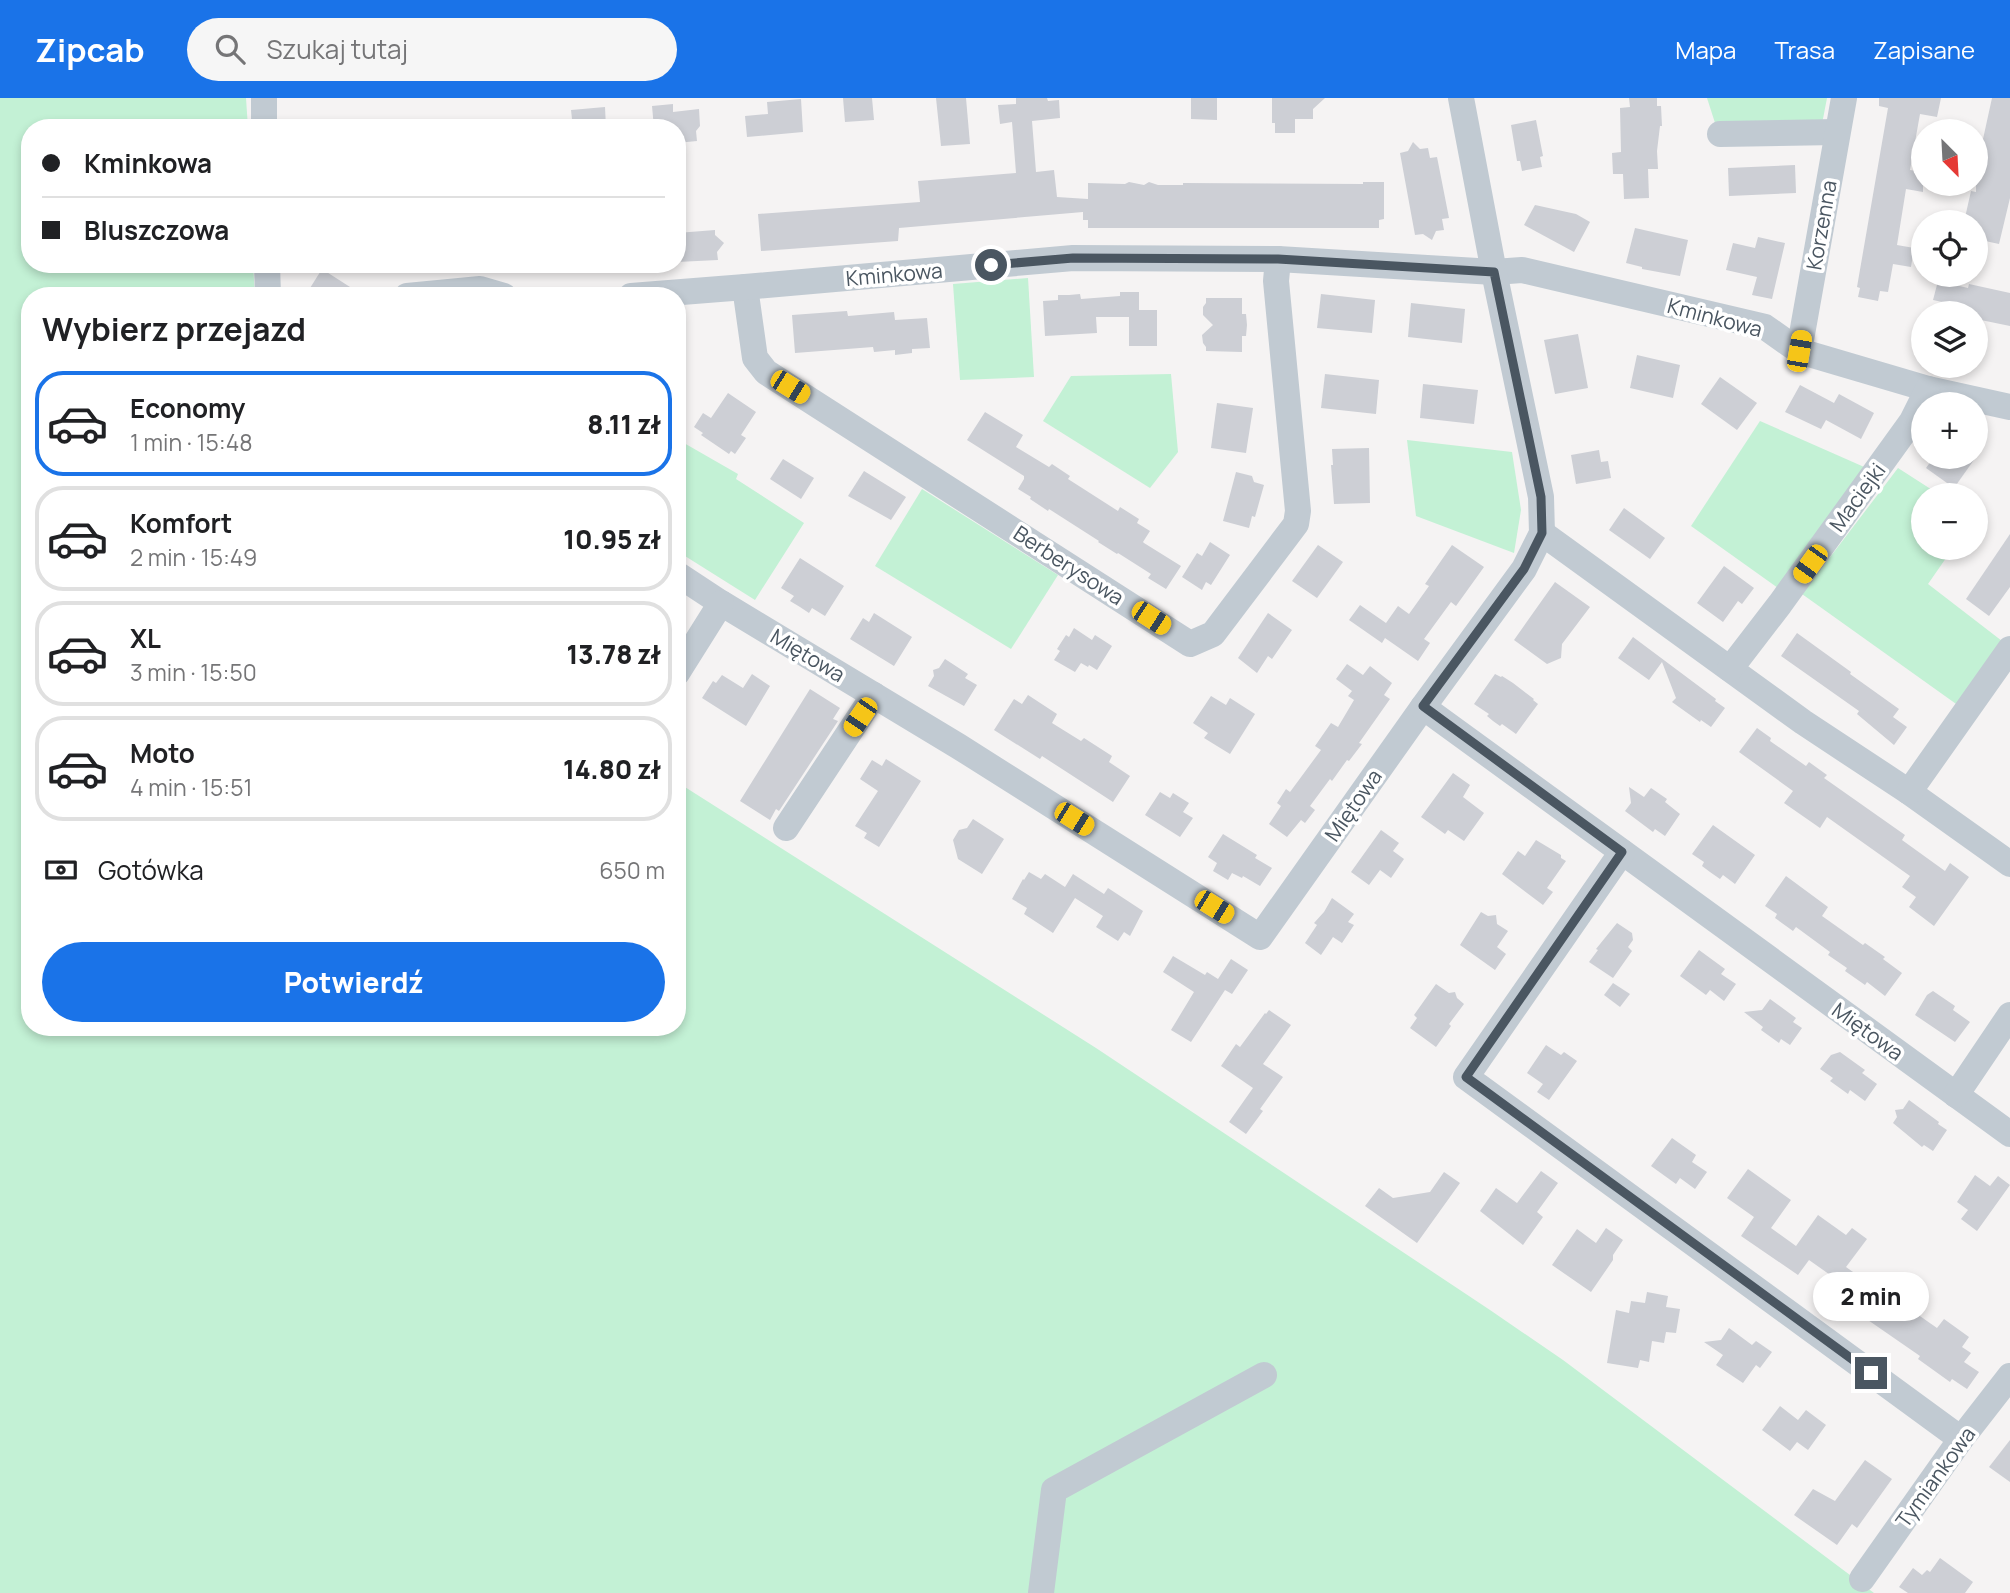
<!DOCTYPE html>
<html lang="pl">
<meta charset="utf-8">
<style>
:root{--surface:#fff;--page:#f6f6f6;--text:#202124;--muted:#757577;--line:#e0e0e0;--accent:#1a73e8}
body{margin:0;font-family:Manrope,sans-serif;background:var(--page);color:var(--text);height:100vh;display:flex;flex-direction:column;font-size:26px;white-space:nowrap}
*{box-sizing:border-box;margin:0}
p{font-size:23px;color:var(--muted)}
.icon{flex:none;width:38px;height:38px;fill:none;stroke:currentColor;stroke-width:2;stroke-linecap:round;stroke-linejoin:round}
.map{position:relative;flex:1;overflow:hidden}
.side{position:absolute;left:21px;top:189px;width:665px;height:749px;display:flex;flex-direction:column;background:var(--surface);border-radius:28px;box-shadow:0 4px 10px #0003}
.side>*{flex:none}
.top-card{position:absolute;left:21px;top:21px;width:665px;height:154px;border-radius:28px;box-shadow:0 4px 10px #0003;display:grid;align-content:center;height:154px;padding:0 21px;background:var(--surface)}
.needle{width:46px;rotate:156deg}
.tools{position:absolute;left:1911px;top:21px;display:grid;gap:14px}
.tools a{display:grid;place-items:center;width:77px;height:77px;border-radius:50%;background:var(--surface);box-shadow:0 4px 10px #0003;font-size:35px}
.end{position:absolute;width:32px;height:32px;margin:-16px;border:9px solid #4a5661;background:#fff;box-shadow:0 0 0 4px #fff}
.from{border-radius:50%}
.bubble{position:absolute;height:49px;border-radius:24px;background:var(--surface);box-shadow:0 4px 10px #0003;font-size:23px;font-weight:800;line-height:49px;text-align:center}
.car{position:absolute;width:21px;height:42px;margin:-21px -10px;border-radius:9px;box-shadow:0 0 5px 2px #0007;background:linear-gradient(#f5c518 24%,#345 0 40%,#f5c518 0 76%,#345 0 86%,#f5c518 0)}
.top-card b{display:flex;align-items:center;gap:24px;height:66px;font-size:26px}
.top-card b+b{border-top:2px solid var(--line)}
.top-card i{width:18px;height:18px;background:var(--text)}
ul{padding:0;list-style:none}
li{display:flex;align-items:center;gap:21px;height:105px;margin:0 14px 10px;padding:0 7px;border:4px solid var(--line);border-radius:28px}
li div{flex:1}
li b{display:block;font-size:26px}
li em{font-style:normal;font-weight:800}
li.current{border-color:var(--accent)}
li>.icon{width:63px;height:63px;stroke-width:1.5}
h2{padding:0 21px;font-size:32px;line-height:84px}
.pay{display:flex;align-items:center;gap:18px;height:77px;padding:0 21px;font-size:26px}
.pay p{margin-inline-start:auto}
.cta{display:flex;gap:14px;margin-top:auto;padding:14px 21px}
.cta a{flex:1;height:80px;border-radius:42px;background:var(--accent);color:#fff;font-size:28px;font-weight:800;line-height:80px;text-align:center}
header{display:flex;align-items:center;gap:42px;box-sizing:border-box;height:98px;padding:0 35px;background:var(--accent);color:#fff}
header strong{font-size:33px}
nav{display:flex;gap:38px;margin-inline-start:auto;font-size:24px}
.search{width:490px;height:63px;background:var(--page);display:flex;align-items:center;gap:18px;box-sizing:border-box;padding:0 24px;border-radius:38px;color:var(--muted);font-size:26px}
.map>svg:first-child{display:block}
.green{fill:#c3f1d5}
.building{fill:#cdcfd5}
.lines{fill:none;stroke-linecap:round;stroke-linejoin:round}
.minor{stroke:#c1cad2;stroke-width:26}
.route{stroke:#4a5661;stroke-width:9}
.labels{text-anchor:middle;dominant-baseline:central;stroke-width:7;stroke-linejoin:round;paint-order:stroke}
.street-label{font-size:21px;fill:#4a5661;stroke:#fff}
</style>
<header>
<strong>Zipcab</strong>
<div class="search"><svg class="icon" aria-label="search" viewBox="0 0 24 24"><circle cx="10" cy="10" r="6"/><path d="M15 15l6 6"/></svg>Szukaj tutaj</div>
<nav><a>Mapa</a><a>Trasa</a><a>Zapisane</a></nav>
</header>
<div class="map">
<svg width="2010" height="1495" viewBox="0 0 2010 1495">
<rect width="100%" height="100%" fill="#f5f3f3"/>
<!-- green -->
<g class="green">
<path d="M0 0H246L248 30H30V166H253L255 198H30V929H677V684L1096 950 1490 1212 1563 1262 1874 1495H0Z"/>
<path d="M1707 0H1827L1822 26 1716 28Z"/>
<path d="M1028 180 1034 279 960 282 953 186Z"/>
<path d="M1171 276 1178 354 1150 390 1043 323 1071 278Z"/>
<path d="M1760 323 1871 372 1778 490 1691 428Z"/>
<path d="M677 341 738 376 736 381 804 425 755 502 677 453Z"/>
<path d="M1407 342 1512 354 1521 412 1514 455 1416 418Z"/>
<path d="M1898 370 1940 397H1923V450H1953L1928 486 2002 543 1959 608 1802 496Z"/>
<path d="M922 391 1058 477 1011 551 875 468Z"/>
</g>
<!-- building -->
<g class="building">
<path d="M843 0H872L874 22 845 24Z"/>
<path d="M936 0H966L970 46 941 48Z"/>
<path d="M1016 0H1047L1048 3 1059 2 1060 20 1032 23 1036 74 1054 72 1057 99 1088 101V85L1125 86 1129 84 1144 87 1149 84 1158 87H1183V85L1363 86V84H1384V121L1379 122V130H1088V122H1083V114L899 130 898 143 761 153 758 116 920 104 918 83 1016 75 1012 24 1000 26 998 7 1016 6Z"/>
<path d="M1191 0H1217V22L1191 21Z"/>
<path d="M1272 0H1325L1313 11V21H1295V35H1275V25H1272Z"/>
<path d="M1629 0H1657V8H1661L1662 28H1660L1657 53 1658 71H1648L1649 100 1624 101 1623 76H1613L1612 55 1621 54 1620 10 1630 9Z"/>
<path d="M1879 0H1941L1937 19 1920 16 1910 72 1923 74V94L1906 91 1897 147 1914 150 1911 169 1893 166 1888 194 1880 193 1878 203 1858 199 1860 190 1857 189 1888 10 1879 8Z"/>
<path d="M1992 0H2010V100L1999 146 1976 141V124H1964L1971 93 1976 94V73Z"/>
<path d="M801 1 803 34 747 39 745 18 768 16 767 4Z"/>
<path d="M673 6V14L699 11 700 28 696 33 697 43 677 45V30H654L652 8Z"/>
<path d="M605 9 606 30H573L571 12Z"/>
<path d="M1536 22 1543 58 1540 59 1542 69 1522 73 1520 63H1517L1511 27Z"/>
<path d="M1413 44 1420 51 1428 50 1430 60 1437 59 1439 69 1449 120 1442 121 1444 132 1436 133 1432 142 1423 136 1415 137 1400 55 1408 53Z"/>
<path d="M1795 67 1796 95 1729 98 1728 70Z"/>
<path d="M1535 107 1576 116 1590 124 1574 154 1524 127Z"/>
<path d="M1635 130 1688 142 1680 178 1642 171V169L1626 165Z"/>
<path d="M715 132V137L724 145 717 154 718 162 677 164V135Z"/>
<path d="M1758 139 1785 145 1772 201 1752 197 1757 179 1726 172 1733 145 1755 150Z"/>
<path d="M322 171 364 198H305Z"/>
<path d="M1938 183 1968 190 1969 186 2010 195V228L1976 221V215H1952L1940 212 1942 204 1933 202Z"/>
<path d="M1120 194H1139V212H1157V248H1129V219H1096L1097 235 1045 238 1043 203 1058 202V197H1069L1080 196 1081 201 1120 198Z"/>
<path d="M1321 196 1375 202 1372 235 1317 230Z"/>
<path d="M1206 200H1242V216H1246L1247 227 1246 238H1242V254L1206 253V249L1203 245 1202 237 1213 227 1203 217V209L1206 205Z"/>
<path d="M1411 205 1465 211 1462 245 1408 239Z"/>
<path d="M847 213 848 218 894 214 895 222 927 220 930 250 912 251V255L895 257V252L874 254 873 249 795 255 792 217Z"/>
<path d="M1578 236 1588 290 1555 296 1544 242Z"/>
<path d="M1637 257 1680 267 1673 300 1630 290Z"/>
<path d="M1325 276 1379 282 1376 316 1321 310Z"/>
<path d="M1720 279 1757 305 1737 332 1701 306Z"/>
<path d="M1423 286 1478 292 1474 326 1420 320Z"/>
<path d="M1800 287 1834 305 1839 296 1874 315 1861 341 1826 322 1821 331 1785 314Z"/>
<path d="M728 295 756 314 741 337 746 340 735 356 731 353 729 356 701 337 703 335 694 329 703 315 711 320Z"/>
<path d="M1217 305 1253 310 1246 355 1211 350Z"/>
<path d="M985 314 1023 337 1016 349 1049 369 1052 366 1070 378 1068 381 1118 413 1120 409 1139 421 1137 425 1150 433 1143 444 1144 445 1181 468 1166 491 1148 480 1151 476 1118 455 1117 456 1098 444 1099 443 1049 411 1048 413 1030 401 1031 399 1018 391 1024 381V378L967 342Z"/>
<path d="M1369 350 1370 405 1334 406 1331 367H1333L1332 351Z"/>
<path d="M1599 352 1601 364 1608 363 1611 380 1576 386 1571 357Z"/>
<path d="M1934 359H1976L1954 390 1926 370Z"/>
<path d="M783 361 814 380 801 401 770 381Z"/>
<path d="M864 373 906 399 891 422 848 398Z"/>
<path d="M1236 374 1252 378 1254 384 1264 387 1255 419 1252 418 1249 430 1223 423Z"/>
<path d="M1624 410 1665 440 1650 461 1609 432Z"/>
<path d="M2010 436V489L1989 518 1966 501Z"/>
<path d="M1210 444 1230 457 1211 487 1206 484 1202 492 1182 479 1197 455 1202 458Z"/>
<path d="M1318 447 1343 464 1317 500 1292 483Z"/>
<path d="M1452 447 1484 469 1456 508 1451 504 1424 541 1430 545 1418 563 1385 540 1382 545 1349 522 1360 507 1386 525 1398 508 1409 516 1429 488 1425 486Z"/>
<path d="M800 460 844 488 825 518 812 510 809 515 800 509 790 503 794 498 781 490Z"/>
<path d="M1724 468 1754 490 1742 506 1738 503 1723 524 1697 505Z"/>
<path d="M1555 484 1590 509 1562 546 1561 560 1547 566 1514 542Z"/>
<path d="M874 515 912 539 894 568 850 541 863 520 869 524Z"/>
<path d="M1268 515 1292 532 1272 561 1268 558 1257 575 1238 560Z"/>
<path d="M1074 530 1092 542 1095 537 1112 548 1097 572 1089 567 1088 569 1081 565 1075 574 1054 562 1060 553 1057 551 1066 537 1069 539Z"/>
<path d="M1797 535 1851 574 1850 576 1899 611 1893 619 1907 629 1894 647 1857 616 1859 613 1781 558Z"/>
<path d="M1633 539 1716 601 1715 603 1725 610 1711 629 1701 622 1700 624 1672 604 1676 600 1662 564 1649 582 1618 560Z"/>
<path d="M945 561 968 576 965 580 977 587 964 608 928 588 934 578 933 572 939 570Z"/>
<path d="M1347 566 1363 577 1370 568 1392 585 1384 597 1390 601 1359 645 1362 646 1349 663 1347 662 1332 683 1330 681 1310 708 1315 712 1305 725 1301 722 1287 739 1269 726 1281 708 1277 705 1286 691 1290 694 1321 652 1315 648 1331 625 1338 629 1354 602 1348 598 1352 593 1336 581Z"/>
<path d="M752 576 770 588 746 628 702 600 713 583 716 585 722 577 743 590Z"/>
<path d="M1495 576 1501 579 1502 578 1513 585 1534 601 1533 602 1538 606 1516 636 1502 626 1500 628 1493 623 1487 618 1489 616 1474 606Z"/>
<path d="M810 591 840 610 833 621 838 623 779 713 776 711 770 722 740 703Z"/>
<path d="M1028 597 1057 616 1052 625 1081 643 1084 640 1112 658 1109 664 1130 678 1113 704 1042 658 1040 661 994 632 1014 601 1022 606Z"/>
<path d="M1211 598 1226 607 1230 600 1255 616 1230 656 1204 640 1208 635 1193 625Z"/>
<path d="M1757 630 1771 640 1770 643 1806 668 1809 664 1827 677 1824 680 1905 737 1902 742 1945 773 1950 765 1969 779 1934 828 1909 809 1916 799 1902 789 1910 778 1827 719 1820 730 1784 705 1793 693 1739 654Z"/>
<path d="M886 661 921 683 879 749 864 740 867 735 855 728 878 693 860 681 872 662 882 668Z"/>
<path d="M1453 675 1470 687 1463 699 1484 715 1464 743 1448 732 1445 736 1421 719Z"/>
<path d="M1629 689 1644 699 1651 690 1667 701 1665 704 1680 716 1665 738 1655 731 1653 734 1625 713 1631 705Z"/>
<path d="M1160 694 1170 700 1173 695 1189 705 1183 714 1193 720 1180 739 1145 717Z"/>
<path d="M973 721 1004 741 982 776 958 761 953 742 959 732 967 730Z"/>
<path d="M1713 727 1755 757 1735 786 1723 777 1720 781 1710 774 1702 768 1704 764 1692 756Z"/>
<path d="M1381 732 1399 745 1393 753 1404 761 1391 780 1380 772 1369 787 1351 774Z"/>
<path d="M1223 736 1257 757 1255 760 1272 770 1260 788 1243 778 1242 780 1232 775 1228 782 1213 773 1217 765 1208 759Z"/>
<path d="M1536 742 1561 757V760L1566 763 1547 790 1553 794 1543 807 1502 776 1518 753 1525 758Z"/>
<path d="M1029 774 1041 781 1045 776 1065 789 1073 776 1104 796 1108 790 1143 813 1130 838 1124 834 1118 843 1096 829 1103 818 1075 800 1053 835 1024 816 1027 810 1012 801 1023 781 1024 782Z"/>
<path d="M1786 778 1828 809 1822 818 1863 847 1865 845 1885 859 1883 861 1902 875 1885 898 1867 884 1865 887 1845 873 1847 870 1828 857 1830 854 1796 829 1793 833 1775 820 1777 816 1765 808Z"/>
<path d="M1332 800 1354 816 1348 824 1354 827 1342 845 1333 839 1321 857 1305 845 1317 827 1314 825 1324 814Z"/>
<path d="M1481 814 1488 818 1496 817 1497 826 1508 833 1497 849 1506 856 1495 872 1460 847Z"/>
<path d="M1617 825 1632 835 1633 842 1628 849 1632 853 1613 880 1589 864 1598 852 1596 851Z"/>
<path d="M1699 852 1725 871 1721 876 1736 886 1724 903 1710 892 1706 897 1680 878Z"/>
<path d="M1173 858 1205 877 1207 874 1218 881 1231 861 1248 872 1232 896 1225 892 1191 944 1171 932 1194 894 1163 874Z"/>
<path d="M1613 885 1630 896 1620 909 1604 897Z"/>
<path d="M1436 886 1449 895 1455 894 1457 900 1464 906 1449 926 1451 928 1436 949 1410 930 1417 920 1414 917Z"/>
<path d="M1933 893 1955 908 1953 912 1970 924 1955 944 1915 917 1927 897Z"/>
<path d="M1770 901 1796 920 1793 924 1802 930 1790 947 1781 941 1779 945 1761 932 1763 929 1744 914 1762 912Z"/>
<path d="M1269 912 1291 927 1263 966 1283 979 1260 1011 1263 1013 1246 1036 1229 1024 1253 990 1221 968 1236 946 1240 949 1265 915 1266 916Z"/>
<path d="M1546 947 1561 957 1564 954 1577 963 1549 1002 1537 994 1543 986 1527 975Z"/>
<path d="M1840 954 1865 972 1862 975 1877 986 1865 1003 1850 992 1848 996 1830 983 1833 980 1820 971 1831 957Z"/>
<path d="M1909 1002 1939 1024 1938 1026 1947 1032 1933 1053 1924 1047 1922 1049 1893 1025 1897 1019 1895 1012 1903 1011Z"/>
<path d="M1672 1040 1696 1057 1692 1064 1707 1074 1695 1091 1680 1080 1676 1086 1651 1068Z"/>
<path d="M1748 1071 1791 1102 1771 1130 1796 1148 1818 1117 1846 1137 1852 1130 1867 1141 1846 1169 1915 1218 1917 1216 1937 1230 1944 1221 1969 1239 1962 1249 1971 1255 1964 1264 1979 1274 1967 1291 1952 1281 1950 1284 1918 1261 1920 1258 1865 1220 1867 1217 1853 1208 1860 1198 1809 1162 1798 1177 1741 1138 1754 1119 1727 1100Z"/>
<path d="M1541 1073 1558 1085 1537 1114 1543 1119 1523 1147 1480 1113 1496 1090 1517 1105Z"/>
<path d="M1444 1074 1460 1085 1417 1145 1365 1108 1379 1090 1393 1100 1430 1094Z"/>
<path d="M1975 1077 1990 1088 1998 1078 2010 1087 1977 1133 1961 1121 1968 1112 1957 1104Z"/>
<path d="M1606 1130 1623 1142 1613 1157V1162L1591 1194 1552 1167 1577 1131 1596 1145Z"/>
<path d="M1647 1194 1668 1198 1666 1209 1680 1211 1676 1235 1666 1234 1664 1245 1652 1243 1649 1264 1640 1262 1638 1270 1607 1265 1616 1212 1629 1215 1631 1203 1645 1205Z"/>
<path d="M1729 1230 1752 1247 1756 1243 1772 1254 1760 1270 1756 1267 1743 1285 1716 1267 1723 1257 1704 1244 1721 1242Z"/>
<path d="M1780 1308 1798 1322 1806 1312 1826 1327 1808 1352 1797 1344 1790 1353 1762 1332Z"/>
<path d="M2010 1342V1384L1989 1369Z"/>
<path d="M1865 1362 1892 1381 1857 1430 1852 1426 1837 1447 1794 1417 1813 1391 1835 1403Z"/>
<path d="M1940 1460 1973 1484 1965 1495H1908L1899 1489 1913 1470 1922 1477 1927 1472 1930 1474Z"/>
</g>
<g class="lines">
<!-- minor -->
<g class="minor">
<path d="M264 0V30"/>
<path d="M1720 36 1837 34"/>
<path d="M267 166 268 198"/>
<path d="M745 189 755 260 766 274 1190 546 1213 536 1296 426 1298 413 1276 183 1278 161"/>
<path d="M407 198 480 191 504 198"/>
<path d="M631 198 745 189 1073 160 1278 161 1494 174 1522 172 1765 229 1799 253 1928 291 2010 309"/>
<path d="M1799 253 1844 0"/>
<path d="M1542 435 1803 624 1909 694 2010 766"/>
<path d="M677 476 721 505 958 648 1260 839 1423 609 2010 1036"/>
<path d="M1730 571 1780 506 1912 323 1928 291"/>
<path d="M677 575 721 505"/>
<path d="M1423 609 1524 471 1542 435 1541 399 1494 174 1461 0"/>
<path d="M1909 694 2010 551"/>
<path d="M786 730 874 597"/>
<path d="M1622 754 1466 979 1961 1341"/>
<path d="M1956 997 2010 917"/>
<path d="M1862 1481 1961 1341 2010 1278"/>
<path d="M1041 1495 1054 1392 1264 1277"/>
</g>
</g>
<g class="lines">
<!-- route -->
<path class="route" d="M991 167 1073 160 1278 161 1494 174 1541 399 1542 435 1524 471 1423 608 1622 754 1466 979 1871 1275"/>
</g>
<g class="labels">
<!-- street labels -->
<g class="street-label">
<text transform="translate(1821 127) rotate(-80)">Korzenna</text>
<text transform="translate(894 176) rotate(-5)">Kminkowa</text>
<text transform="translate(1715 219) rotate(15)">Kminkowa</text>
<text transform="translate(1857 399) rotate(-54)">Maciejki</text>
<text transform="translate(1069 467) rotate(33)">Berberysowa</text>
<text transform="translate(808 557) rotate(31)">Miętowa</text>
<text transform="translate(1353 707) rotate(-55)">Miętowa</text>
<text transform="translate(1868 933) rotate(36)">Miętowa</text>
<text transform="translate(1935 1379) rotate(-54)">Tymiankowa</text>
</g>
</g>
</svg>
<div class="tools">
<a><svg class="needle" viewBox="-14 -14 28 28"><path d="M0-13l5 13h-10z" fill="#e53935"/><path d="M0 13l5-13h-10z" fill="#757577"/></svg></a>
<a><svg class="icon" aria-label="locate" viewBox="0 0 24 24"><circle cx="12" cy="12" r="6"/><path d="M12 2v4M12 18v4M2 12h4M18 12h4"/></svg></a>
<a><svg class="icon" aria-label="layers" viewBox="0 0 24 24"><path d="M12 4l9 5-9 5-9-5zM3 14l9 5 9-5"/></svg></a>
<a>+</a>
<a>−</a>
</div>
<i class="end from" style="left:991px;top:167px"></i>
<i class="end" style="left:1871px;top:1275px"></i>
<div class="bubble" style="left:1813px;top:1174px;width:116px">2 min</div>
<i class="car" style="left:1799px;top:253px;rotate:10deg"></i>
<i class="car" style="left:790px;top:289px;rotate:122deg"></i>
<i class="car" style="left:1810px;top:466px;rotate:216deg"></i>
<i class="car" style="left:1151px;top:520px;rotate:123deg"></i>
<i class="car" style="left:860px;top:619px;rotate:214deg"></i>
<i class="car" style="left:1074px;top:721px;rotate:122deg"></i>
<i class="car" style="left:1214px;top:809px;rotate:122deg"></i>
<div class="top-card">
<b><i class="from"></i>Kminkowa</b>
<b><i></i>Bluszczowa</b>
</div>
<section class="side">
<h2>Wybierz przejazd</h2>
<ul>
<li class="current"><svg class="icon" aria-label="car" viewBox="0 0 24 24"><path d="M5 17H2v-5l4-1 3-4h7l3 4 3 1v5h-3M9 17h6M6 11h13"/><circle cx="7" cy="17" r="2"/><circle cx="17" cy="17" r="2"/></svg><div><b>Economy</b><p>1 min · 15:48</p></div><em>8.11 zł</em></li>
<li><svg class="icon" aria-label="car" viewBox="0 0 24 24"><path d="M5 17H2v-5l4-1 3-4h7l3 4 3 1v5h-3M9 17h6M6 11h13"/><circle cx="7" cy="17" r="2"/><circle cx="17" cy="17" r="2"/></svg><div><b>Komfort</b><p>2 min · 15:49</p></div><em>10.95 zł</em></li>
<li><svg class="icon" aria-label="car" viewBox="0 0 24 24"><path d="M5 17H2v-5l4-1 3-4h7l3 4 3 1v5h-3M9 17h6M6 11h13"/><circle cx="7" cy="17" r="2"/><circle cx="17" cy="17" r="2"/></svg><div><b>XL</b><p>3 min · 15:50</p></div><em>13.78 zł</em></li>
<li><svg class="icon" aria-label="car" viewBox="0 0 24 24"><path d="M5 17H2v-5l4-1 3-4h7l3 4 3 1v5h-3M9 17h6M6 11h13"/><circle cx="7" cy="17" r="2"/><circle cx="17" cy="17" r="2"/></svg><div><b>Moto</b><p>4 min · 15:51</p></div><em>14.80 zł</em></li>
</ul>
<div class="pay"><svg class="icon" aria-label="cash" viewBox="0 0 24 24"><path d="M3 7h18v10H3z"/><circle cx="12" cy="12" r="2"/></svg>Gotówka<p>650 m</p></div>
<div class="cta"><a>Potwierdź</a></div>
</section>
</div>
